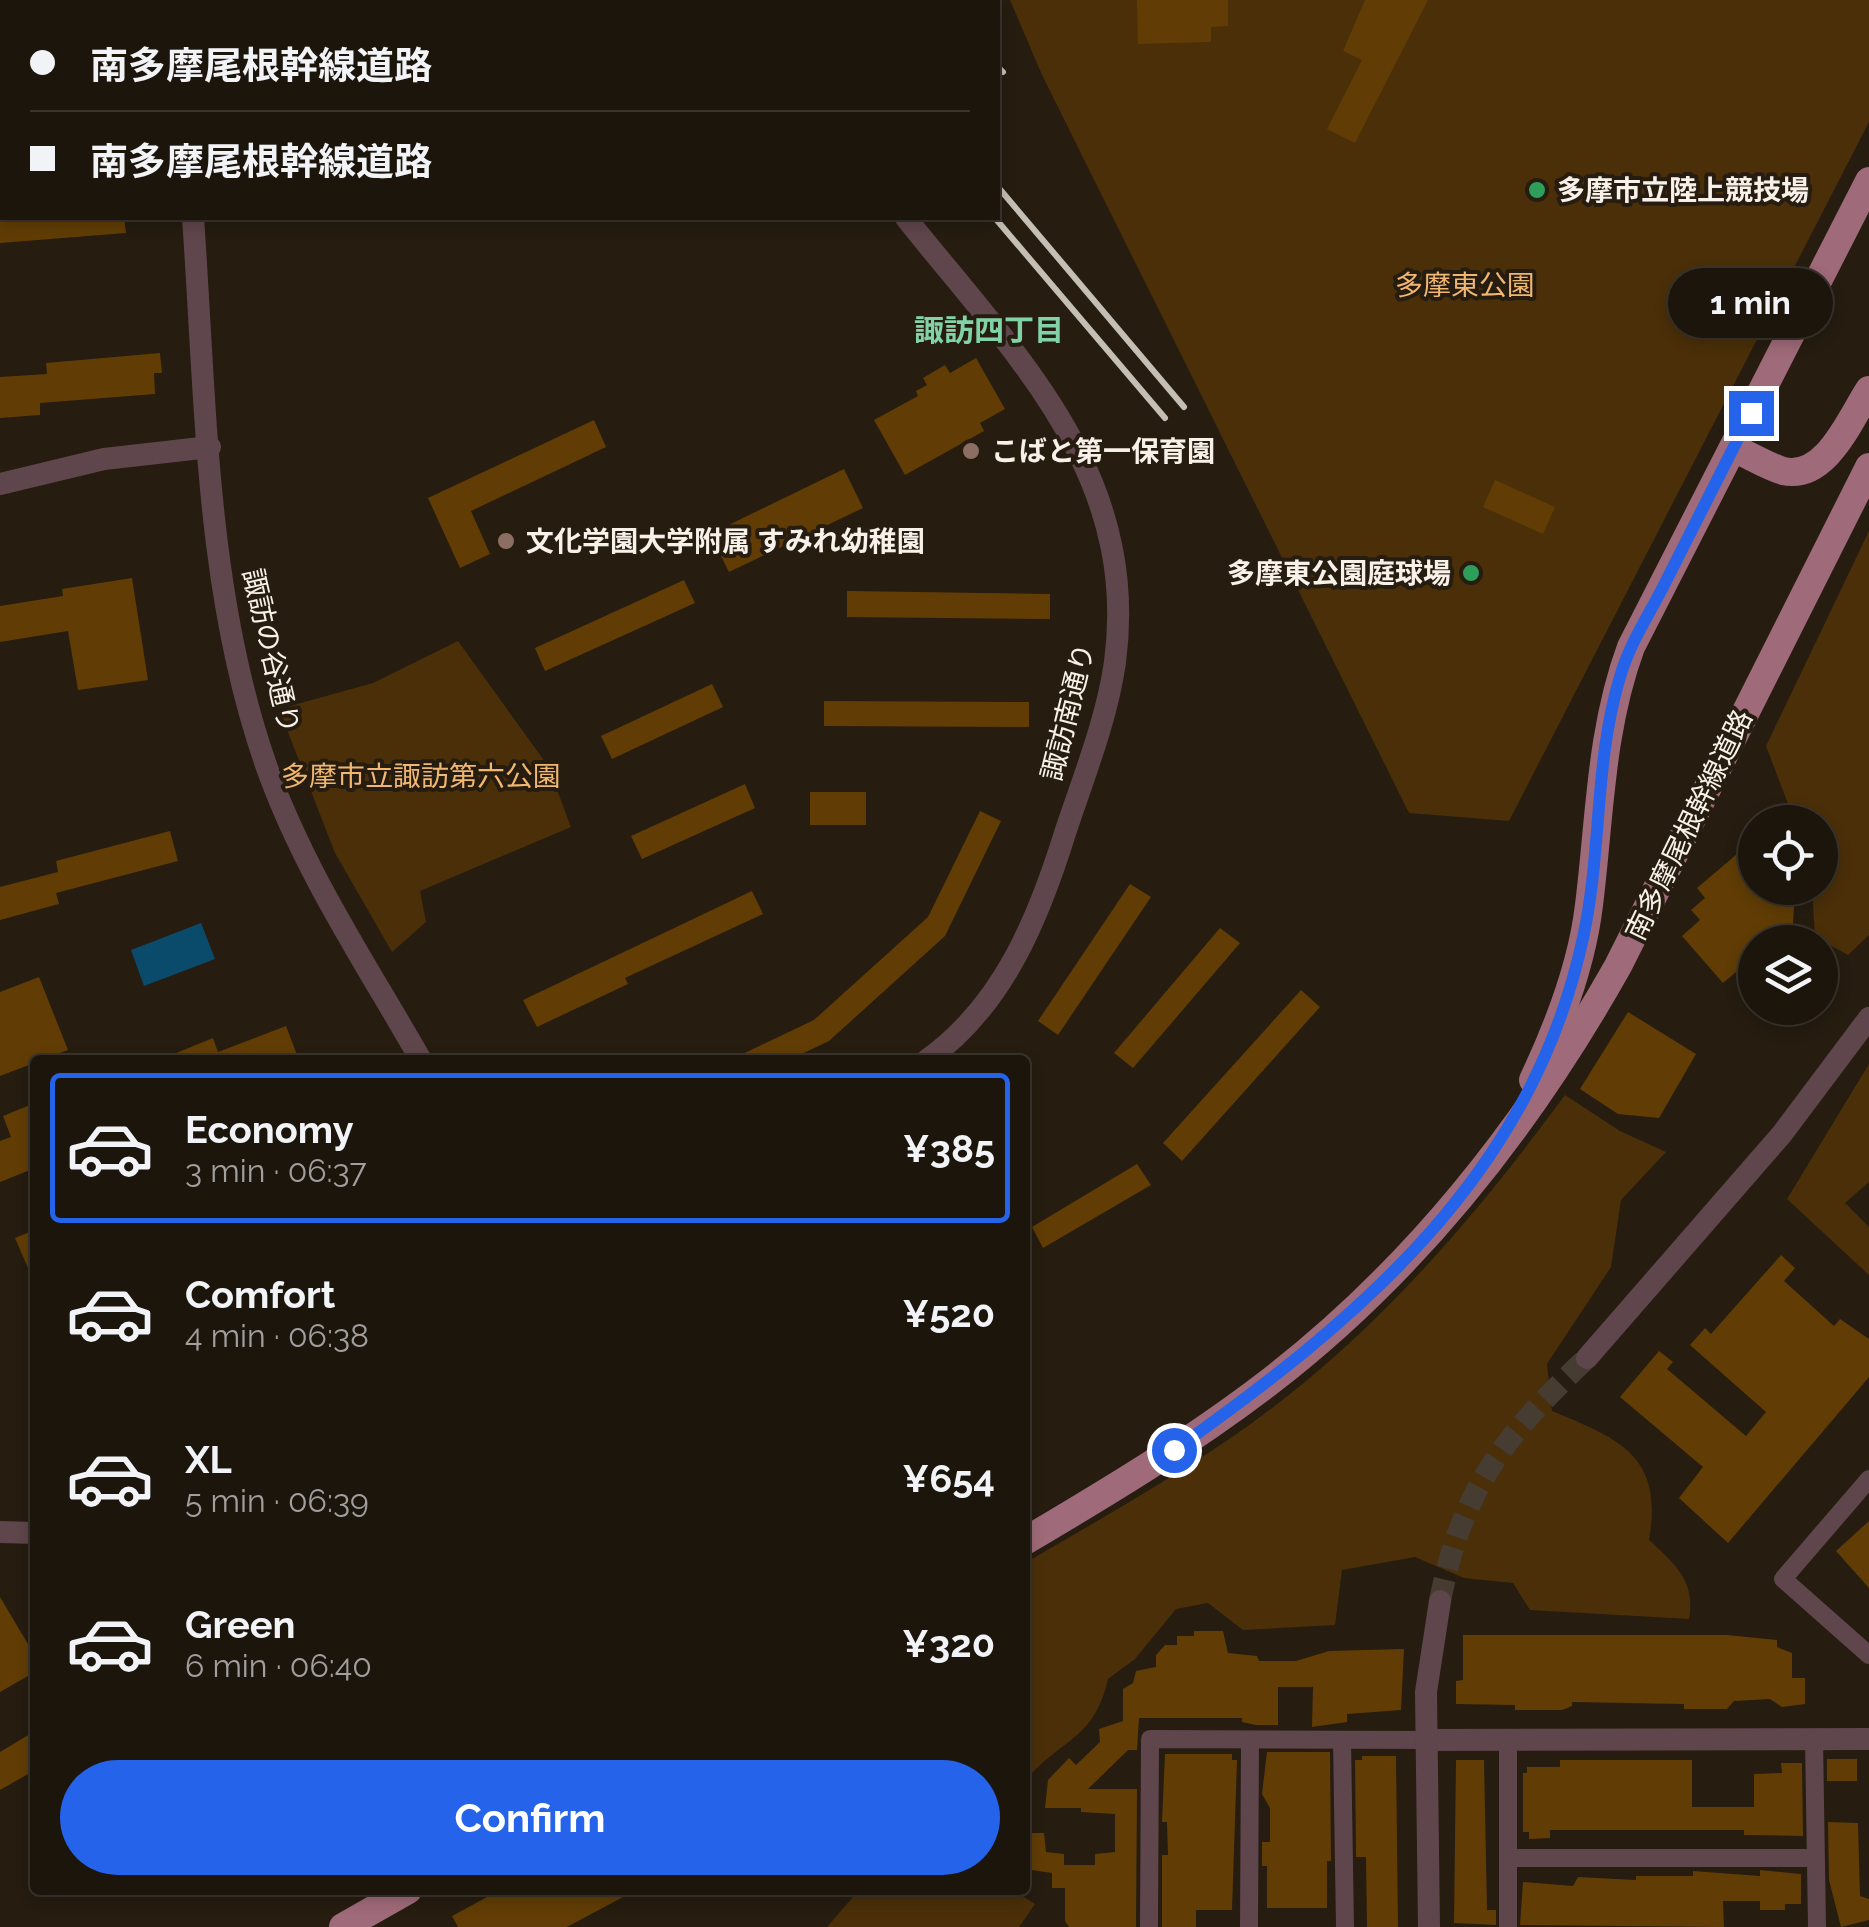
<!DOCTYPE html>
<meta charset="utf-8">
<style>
:root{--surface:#1c150c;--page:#29221a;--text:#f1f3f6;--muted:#a09f9d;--line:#3a342d;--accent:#2563eb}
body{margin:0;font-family:Raleway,"Noto Sans JP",sans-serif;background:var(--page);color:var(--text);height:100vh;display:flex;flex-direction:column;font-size:38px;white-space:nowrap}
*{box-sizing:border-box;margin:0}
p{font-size:32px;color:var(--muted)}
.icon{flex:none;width:55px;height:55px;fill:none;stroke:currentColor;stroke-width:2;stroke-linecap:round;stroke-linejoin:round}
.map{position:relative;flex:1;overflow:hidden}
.panel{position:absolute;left:30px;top:1055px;width:1000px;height:840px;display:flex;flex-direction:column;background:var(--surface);border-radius:10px;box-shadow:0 5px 15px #0003,0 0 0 2px var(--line)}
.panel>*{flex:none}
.hud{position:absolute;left:0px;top:0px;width:1000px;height:220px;box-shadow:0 5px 15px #0003,0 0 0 2px var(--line);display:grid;align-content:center;height:220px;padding:0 30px;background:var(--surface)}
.tools{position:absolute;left:1738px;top:805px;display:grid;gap:20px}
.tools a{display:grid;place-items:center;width:100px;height:100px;border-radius:50%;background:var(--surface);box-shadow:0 5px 15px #0003,0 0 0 2px var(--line);font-size:50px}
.end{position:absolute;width:45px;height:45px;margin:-22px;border:12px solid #2563eb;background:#fff;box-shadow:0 0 0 5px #fff}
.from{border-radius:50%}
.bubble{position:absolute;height:70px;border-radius:35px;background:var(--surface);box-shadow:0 5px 15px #0003,0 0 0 2px var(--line);font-size:32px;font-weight:700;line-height:70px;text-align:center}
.hud b{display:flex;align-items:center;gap:35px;height:95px;font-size:38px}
.hud b+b{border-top:2px solid var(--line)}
.hud i{width:25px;height:25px;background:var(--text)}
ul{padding:18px 0 0;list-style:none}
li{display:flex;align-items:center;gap:30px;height:150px;margin:0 20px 15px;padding:0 10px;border:5px solid transparent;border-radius:10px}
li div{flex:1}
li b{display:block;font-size:38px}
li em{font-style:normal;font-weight:700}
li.active{border-color:var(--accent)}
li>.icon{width:90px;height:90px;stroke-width:1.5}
.button{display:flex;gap:20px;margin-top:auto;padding:20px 30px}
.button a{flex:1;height:115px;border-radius:60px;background:var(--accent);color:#fff;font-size:40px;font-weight:700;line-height:115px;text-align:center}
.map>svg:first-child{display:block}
.green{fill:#4a2f09}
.water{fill:#0a4b6c}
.building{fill:#613d05}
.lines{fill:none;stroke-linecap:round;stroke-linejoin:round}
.tertiary-tunnel{stroke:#463c31;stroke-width:22;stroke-dasharray:22 11;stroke-linecap:butt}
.minor{stroke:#5f454c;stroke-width:18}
.tertiary{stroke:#5f454c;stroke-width:22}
.primary{stroke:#9f6a79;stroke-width:28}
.rail{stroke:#c5beb5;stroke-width:6}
.route{stroke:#2563eb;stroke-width:12}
.leisure-dot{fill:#2e9e5b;stroke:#261c10;stroke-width:4}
.education-dot{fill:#8d6e63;stroke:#261c10;stroke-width:4}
.labels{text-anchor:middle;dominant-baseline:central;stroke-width:8;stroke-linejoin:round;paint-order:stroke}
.poi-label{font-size:28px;font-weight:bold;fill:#f8f1e9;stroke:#261c10;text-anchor:start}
.park-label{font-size:28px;fill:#f1b770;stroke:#261c10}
.street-label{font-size:28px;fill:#f8f1e9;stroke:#261c10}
.neighbourhood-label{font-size:30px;font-weight:bold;fill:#82d2a8;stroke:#261c10}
</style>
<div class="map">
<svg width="1869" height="1927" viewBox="0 0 1869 1927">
<rect width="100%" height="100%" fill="#261c10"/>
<!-- green -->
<g class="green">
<path d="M1010 0H1869V122L1509 821 1409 813 1042 75Z"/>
<path d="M1869 531V935L1848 955 1815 937 1812 888H1820V822H1795L1766 746Z"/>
<path d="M458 641 548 766 571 827 420 891 426 922 392 952 335 853 279 709 373 683Z"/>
<path d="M1869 1064V1182L1845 1203 1869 1227V1275L1787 1199Z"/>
<path d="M1565 1095 1620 1131 1666 1152 1621 1200 1611 1267 1547 1364 1552 1411C1620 1439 1664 1456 1649 1540 1675 1564 1696 1581 1689 1619L1530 1610 1513 1583 1464 1578 1415 1557 1342 1570 1335 1625 1243 1630 1208 1603 1176 1609 1135 1659 1108 1679C1094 1741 1061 1738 1025 1781V1563C1099 1520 1175 1477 1245 1428 1373 1337 1473 1220 1565 1095Z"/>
<path d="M859 1890H1013L1035 1904 1019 1927H827Z"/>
</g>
<!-- water -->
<path class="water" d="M201 923 215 959 144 986 131 950Z"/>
<!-- building -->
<g class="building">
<path d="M1137 0H1228V26L1211 27V42L1138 44Z"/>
<path d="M1365 0H1428L1355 143 1327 129 1362 60 1343 51Z"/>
<path d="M0 218H124L126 233 0 243Z"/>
<path d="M160 353 162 373H154L155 394 40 403V415L0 418V377L47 374 46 363Z"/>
<path d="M976 358 1005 409 980 423 984 431 905 475 874 420 918 396 916 391 927 385 923 378 945 365 950 373Z"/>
<path d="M594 420 606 447 471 511 490 554 460 568 428 498Z"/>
<path d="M844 469 863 508 729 572 710 534Z"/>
<path d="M1495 480 1555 507 1543 534 1483 507Z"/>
<path d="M132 578 148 680 78 690 68 631 0 642V606L63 596 62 589Z"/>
<path d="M684 580 695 603 545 671 535 648Z"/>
<path d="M847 591 1050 594V619L847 617Z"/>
<path d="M712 684 723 707 612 759 601 736Z"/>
<path d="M824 701 1029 702V727L824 726Z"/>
<path d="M745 784 755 808 642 859 631 836Z"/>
<rect x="810" y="792" width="56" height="33"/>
<path d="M980 811 1001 821 945 936 829 1041 789 1060H730L814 1020 928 917Z"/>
<path d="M170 831 178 861 56 893 59 904 0 920V887L58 872 56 861Z"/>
<path d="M1743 849 1755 862V888H1777L1794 907 1793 923 1770 942H1755V956L1723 983 1682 936 1700 920 1691 910 1705 898 1697 888Z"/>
<path d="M1130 884 1151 897 1058 1035 1038 1021Z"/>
<path d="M752 891 763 914 625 978 628 984 537 1027 523 1000Z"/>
<path d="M1220 928 1240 943 1133 1068 1114 1053Z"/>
<path d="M39 977 68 1050 0 1076V992Z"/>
<path d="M1301 990 1320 1007 1182 1161 1163 1143Z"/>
<path d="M1628 1012 1696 1054 1659 1118 1618 1114 1580 1089Z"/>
<path d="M286 1026 299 1060H159L213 1038 218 1052Z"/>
<path d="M35 1103V1168L0 1182V1141L11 1137 3 1116Z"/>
<path d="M1137 1164 1151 1185 1043 1248 1032 1227Z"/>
<path d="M35 1230V1284L15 1238Z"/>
<path d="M1781 1255 1795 1268 1784 1281 1834 1326 1840 1319 1869 1339V1377L1728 1543 1679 1498 1703 1467 1620 1397 1659 1351 1673 1362 1667 1369 1746 1436 1766 1412 1690 1345 1705 1328 1711 1334Z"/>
<path d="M1869 1521V1588L1836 1551Z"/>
<path d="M0 1597 35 1656V1672L0 1692Z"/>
<path d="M1194 1631H1223L1228 1653 1257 1656 1259 1661H1296L1329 1651 1404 1649 1401 1710 1347 1714V1722L1312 1727 1313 1687H1278V1725H1256L1242 1722V1718H1139L1137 1750H1128L1088 1789H1137L1136 1927H1069L1065 1921V1888H1052V1873L1025 1869V1833H1044L1046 1852 1064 1854V1865H1095V1854L1115 1852V1814L1081 1812V1808H1045L1048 1780 1069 1758 1076 1765 1100 1742 1099 1729 1123 1721V1689L1133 1683 1136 1671 1156 1667V1655L1165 1645H1177V1636H1194Z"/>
<path d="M1463 1635H1727L1777 1640V1647L1792 1653V1678H1805V1704L1782 1707 1770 1699 1734 1701 1727 1709H1684V1704L1572 1702V1706L1562 1710H1515V1705L1456 1704V1681L1463 1680Z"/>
<path d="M35 1731V1770L0 1790V1752Z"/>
<path d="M1267 1752H1330L1331 1861H1327V1908H1267V1866H1262V1842H1270V1808L1262 1794Z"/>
<path d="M1165 1754H1232V1760H1237L1232 1910H1196V1927H1162V1855H1168L1167 1822H1162Z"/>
<path d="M1362 1756H1396L1398 1927H1367L1366 1857H1356L1355 1760H1362Z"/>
<rect x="1827" y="1759" width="30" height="22"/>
<path d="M1456 1760H1484L1487 1910H1496V1925L1454 1923Z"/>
<path d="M1560 1760H1692V1807H1754V1774L1782 1773 1781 1763H1802L1803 1836 1744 1835V1830H1550V1838L1529 1839V1832H1523V1773H1527V1767H1560Z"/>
<path d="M1828 1822 1858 1823 1860 1896 1869 1899V1920L1841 1927 1829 1880Z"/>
<path d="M1760 1870 1801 1874V1904H1785V1910H1760V1901H1723L1724 1927 1520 1925 1523 1882 1573 1886 1578 1877 1636 1880V1876H1693V1871L1760 1876Z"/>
<path d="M500 1890H636L567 1927H458L452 1916Z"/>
</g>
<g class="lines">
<!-- tertiary-tunnel -->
<path class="tertiary-tunnel" d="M1440 1601C1462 1488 1505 1435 1587 1358"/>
<!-- minor -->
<g class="minor">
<path d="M128 0V2"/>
<path d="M0 178H2"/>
<path d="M1869 1479 1783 1579 1869 1655"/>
<path d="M1814 1739 1817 1927"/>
<path d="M1342 1740 1345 1927"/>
<path d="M1508 1858H1813"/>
<path d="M1149 1927 1150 1739 1425 1740"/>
<path d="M1249 1927 1250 1740"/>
<path d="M1508 1927V1741"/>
</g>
<!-- tertiary -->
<g class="tertiary">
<path d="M176 0V2"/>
<path d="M734 0 736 2"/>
<path d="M193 218C206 399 205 591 266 765 303 870 366 964 421 1060"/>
<path d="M906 218C1014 354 1140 472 1115 662 1107 719 1084 776 1066 830 1039 917 1004 1005 927 1060"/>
<path d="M0 484 104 459 210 447"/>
<path d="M1587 1358 1782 1134 1869 1018"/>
<path d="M0 1532 35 1533"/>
<path d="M1425 1740 1869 1739"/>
<path d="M1429 1927 1426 1692 1440 1601"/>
</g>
<!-- primary -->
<g class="primary">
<path d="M1733 448C1749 455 1767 466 1783 471 1826 481 1850 419 1869 390"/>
<path d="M1533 1080C1559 1025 1582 965 1589 905 1600 817 1600 731 1631 647L1869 181"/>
<path d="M1025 1541C1108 1492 1191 1442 1268 1383 1414 1271 1528 1126 1618 966L1869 467"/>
<path d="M343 1927 408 1890"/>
</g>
<!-- rail -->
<g class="rail">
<path d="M807 0 809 2"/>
<path d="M835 0 838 2"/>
<path d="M904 0 906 2"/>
<path d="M930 0 932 2"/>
<path d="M998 67 1003 72"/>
<path d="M998 187 1184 407"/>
<path d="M995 218 1165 418"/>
</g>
</g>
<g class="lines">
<!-- route -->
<path class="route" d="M1174 1450C1362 1317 1532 1174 1583 938 1602 852 1594 762 1620 677 1629 645 1647 618 1662 589 1692 530 1721 472 1751 413"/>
</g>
<!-- markers -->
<g class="leisure-dot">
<circle cx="1537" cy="190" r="10"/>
<circle cx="1471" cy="573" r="10"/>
</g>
<g class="education-dot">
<circle cx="971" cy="451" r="10"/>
<circle cx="506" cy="541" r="10"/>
</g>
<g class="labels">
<!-- poi labels -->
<g class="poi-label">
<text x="1557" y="190">多摩市立陸上競技場</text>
<text x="991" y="451">こばと第一保育園</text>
<text x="526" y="541">文化学園大学附属 すみれ幼稚園</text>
<text x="1451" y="573" text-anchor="end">多摩東公園庭球場</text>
</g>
<!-- park labels -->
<g class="park-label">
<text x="1465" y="285">多摩東公園</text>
<text x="421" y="776">多摩市立諏訪第六公園</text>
</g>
<!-- street labels -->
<g class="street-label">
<text transform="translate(271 651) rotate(77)">諏訪の谷通り</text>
<text transform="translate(1068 712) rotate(-76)">諏訪南通り</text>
<text transform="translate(1689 825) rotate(-64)">南多摩尾根幹線道路</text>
</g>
<!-- neighbourhood labels -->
<g class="neighbourhood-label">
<text x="989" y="330">諏訪四丁目</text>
</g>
</g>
</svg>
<div class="tools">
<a><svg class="icon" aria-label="locate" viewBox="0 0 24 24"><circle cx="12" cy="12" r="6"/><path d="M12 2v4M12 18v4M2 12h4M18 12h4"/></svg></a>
<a><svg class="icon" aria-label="layers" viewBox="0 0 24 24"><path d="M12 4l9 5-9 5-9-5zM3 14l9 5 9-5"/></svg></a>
</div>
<i class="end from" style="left:1174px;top:1450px"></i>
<i class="end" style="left:1751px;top:413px"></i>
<div class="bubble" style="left:1668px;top:268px;width:165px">1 min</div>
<div class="hud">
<b><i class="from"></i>南多摩尾根幹線道路</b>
<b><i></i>南多摩尾根幹線道路</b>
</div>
<section class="panel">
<ul>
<li class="active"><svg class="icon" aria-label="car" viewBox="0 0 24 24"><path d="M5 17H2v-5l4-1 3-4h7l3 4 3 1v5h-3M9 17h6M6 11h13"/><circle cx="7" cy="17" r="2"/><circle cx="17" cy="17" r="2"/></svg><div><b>Economy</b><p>3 min · 06:37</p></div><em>¥385</em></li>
<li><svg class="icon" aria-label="car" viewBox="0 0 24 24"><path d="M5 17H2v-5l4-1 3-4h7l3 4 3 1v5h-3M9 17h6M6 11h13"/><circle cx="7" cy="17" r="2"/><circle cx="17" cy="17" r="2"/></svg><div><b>Comfort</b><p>4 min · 06:38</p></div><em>¥520</em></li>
<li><svg class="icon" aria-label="car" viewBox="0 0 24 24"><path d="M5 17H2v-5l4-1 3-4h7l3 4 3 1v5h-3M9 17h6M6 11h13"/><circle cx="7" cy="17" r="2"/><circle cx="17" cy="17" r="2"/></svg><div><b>XL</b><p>5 min · 06:39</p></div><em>¥654</em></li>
<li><svg class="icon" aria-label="car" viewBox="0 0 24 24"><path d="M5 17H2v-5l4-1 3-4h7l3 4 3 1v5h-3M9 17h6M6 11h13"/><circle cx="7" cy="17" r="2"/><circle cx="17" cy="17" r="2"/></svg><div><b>Green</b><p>6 min · 06:40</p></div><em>¥320</em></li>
</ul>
<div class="button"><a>Confirm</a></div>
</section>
</div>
